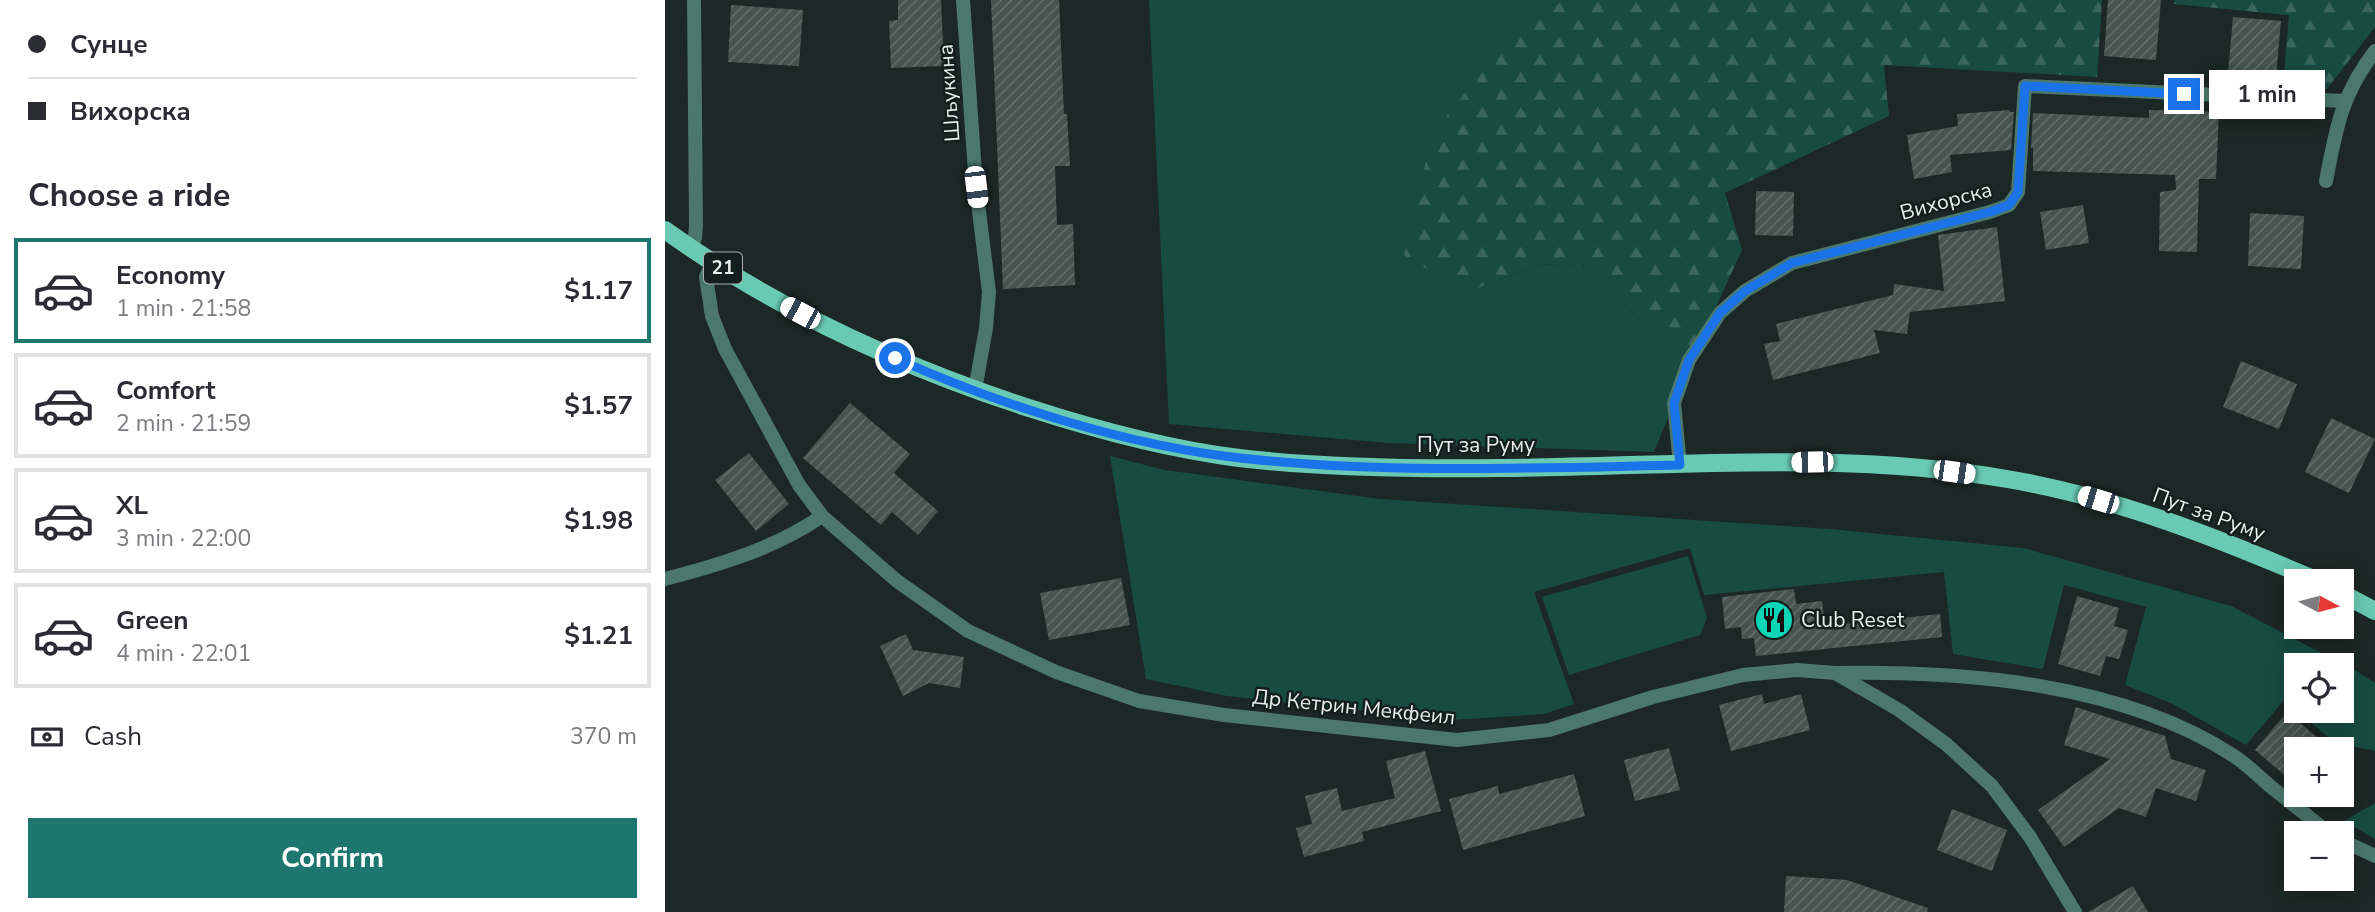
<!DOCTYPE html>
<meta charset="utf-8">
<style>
:root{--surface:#fff;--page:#f2f2f3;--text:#2b2b33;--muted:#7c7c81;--line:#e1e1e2;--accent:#1d776e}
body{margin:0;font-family:"Nunito Sans",sans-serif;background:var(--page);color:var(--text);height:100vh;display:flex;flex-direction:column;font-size:26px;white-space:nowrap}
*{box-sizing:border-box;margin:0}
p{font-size:23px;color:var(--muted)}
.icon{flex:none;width:38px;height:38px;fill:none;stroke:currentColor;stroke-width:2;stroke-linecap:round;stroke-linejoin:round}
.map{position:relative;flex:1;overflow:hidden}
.drawer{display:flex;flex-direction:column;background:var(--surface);width:665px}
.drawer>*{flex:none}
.hud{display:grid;align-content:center;height:154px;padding:0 28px;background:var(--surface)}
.needle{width:46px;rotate:97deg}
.tools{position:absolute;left:1619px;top:569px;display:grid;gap:14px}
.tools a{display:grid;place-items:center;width:70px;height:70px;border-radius:0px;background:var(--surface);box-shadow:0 4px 18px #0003;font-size:35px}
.end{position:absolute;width:32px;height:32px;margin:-16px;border:9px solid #1a73e8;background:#fff;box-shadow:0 0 0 4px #fff}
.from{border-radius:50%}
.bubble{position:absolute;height:49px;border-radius:0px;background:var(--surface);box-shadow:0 4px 18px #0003;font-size:23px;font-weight:700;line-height:49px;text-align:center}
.car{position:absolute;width:21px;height:42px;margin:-21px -10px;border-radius:9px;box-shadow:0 0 5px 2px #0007;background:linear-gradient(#fff 24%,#345 0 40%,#fff 0 76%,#345 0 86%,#fff 0)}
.hud b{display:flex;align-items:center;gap:24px;height:66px;font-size:26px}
.hud b+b{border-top:2px solid var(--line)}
.hud i{width:18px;height:18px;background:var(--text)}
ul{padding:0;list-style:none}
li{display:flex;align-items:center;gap:21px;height:105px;margin:0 14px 10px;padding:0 14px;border:4px solid var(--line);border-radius:0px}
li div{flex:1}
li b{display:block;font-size:26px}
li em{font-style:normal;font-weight:700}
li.current{border-color:var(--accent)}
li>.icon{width:63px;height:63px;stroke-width:1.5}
h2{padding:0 28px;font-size:32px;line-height:84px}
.pay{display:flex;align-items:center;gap:18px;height:77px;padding:0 28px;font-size:26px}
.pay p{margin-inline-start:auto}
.button{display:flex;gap:14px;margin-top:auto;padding:14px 28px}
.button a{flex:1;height:80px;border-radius:0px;background:var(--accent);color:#fff;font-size:28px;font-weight:700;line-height:80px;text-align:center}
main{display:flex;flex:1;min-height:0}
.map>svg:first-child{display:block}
.green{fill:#184c41}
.forest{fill:url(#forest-firs)}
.building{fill:url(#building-hatch)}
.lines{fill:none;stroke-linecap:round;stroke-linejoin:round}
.minor{stroke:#4b776c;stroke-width:14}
.primary{stroke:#69cab4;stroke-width:18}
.route{stroke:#1a73e8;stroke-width:9}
.labels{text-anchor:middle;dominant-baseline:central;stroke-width:5;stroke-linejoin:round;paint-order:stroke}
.shield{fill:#131f1c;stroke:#a7b0ae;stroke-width:2}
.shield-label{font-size:19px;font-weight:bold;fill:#e7eeec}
.street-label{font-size:21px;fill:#e7eeec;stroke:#131f1c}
.poi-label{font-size:21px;fill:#e7eeec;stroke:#131f1c;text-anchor:start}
</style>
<main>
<section class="drawer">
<div class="hud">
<b><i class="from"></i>Сунце</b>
<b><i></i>Вихорска</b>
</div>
<h2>Choose a ride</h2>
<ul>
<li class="current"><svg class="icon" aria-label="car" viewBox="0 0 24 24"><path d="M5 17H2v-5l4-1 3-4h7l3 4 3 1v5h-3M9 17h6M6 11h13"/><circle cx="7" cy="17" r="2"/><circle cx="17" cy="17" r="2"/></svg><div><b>Economy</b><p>1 min · 21:58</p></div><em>$1.17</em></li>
<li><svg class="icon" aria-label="car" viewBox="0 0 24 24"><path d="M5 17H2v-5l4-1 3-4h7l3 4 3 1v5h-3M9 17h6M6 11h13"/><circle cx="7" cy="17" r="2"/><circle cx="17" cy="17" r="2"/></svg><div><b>Comfort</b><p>2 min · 21:59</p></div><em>$1.57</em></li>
<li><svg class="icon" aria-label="car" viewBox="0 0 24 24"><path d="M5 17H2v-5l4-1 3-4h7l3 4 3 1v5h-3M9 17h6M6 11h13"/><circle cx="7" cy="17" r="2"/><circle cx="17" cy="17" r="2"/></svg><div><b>XL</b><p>3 min · 22:00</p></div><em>$1.98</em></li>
<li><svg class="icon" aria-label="car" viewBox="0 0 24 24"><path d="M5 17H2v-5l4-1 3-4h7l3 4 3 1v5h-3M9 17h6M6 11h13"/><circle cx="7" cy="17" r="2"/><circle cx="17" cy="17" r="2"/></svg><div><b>Green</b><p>4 min · 22:01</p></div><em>$1.21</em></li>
</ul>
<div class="pay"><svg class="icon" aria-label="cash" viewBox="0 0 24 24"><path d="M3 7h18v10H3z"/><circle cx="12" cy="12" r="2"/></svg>Cash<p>370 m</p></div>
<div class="button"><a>Confirm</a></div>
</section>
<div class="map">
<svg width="1710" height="912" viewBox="0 0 1710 912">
<defs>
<pattern id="forest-firs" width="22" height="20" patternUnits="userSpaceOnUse" patternTransform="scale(1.75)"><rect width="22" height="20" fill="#184c41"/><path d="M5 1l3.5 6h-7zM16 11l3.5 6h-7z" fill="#3a665d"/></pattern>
<pattern id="building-hatch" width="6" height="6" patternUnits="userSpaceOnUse" patternTransform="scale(1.75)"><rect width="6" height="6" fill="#46534f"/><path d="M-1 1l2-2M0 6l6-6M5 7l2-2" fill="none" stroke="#616c68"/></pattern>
</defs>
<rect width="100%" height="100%" fill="#1c2825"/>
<!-- green -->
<g class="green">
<path d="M484 0H901L859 17 801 293 875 264 917 266 990 333 1026 361 989 452 723 443 504 424Z"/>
<path d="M445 456 500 470 715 499 1165 529 1358 548 1566 606 1693 672 1710 683V751L1669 742 1632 711 1676 710V665H1631V710L1619 700 1581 745 1508 704 1460 685 1481 607 1399 585 1378 669 1288 654 1279 572 1039 595 1025 548 869 592 909 704 879 714 786 720 562 696 481 679Z"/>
<path d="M1023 556 1042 618 1035 635 904 675 877 597Z"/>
<path d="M1710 803V839L1679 821Z"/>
</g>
<!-- forest -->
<g class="forest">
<path d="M901 0H1437L1432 77 1219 65 1224 116 1060 193 1077 250 1026 361 990 333 917 266 875 264 801 293 739 255 767 135 859 17Z"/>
<path d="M1510 0H1710V27L1662 89 1618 87 1624 15 1509 4Z"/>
</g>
<!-- building -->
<g class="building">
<path d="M233 0H276L279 66 226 68 224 21 233 20Z"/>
<path d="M326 0H394L399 114H402L405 166H390L392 225 408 224 410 285 338 289Z"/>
<path d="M1443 0H1496L1491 60 1439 56Z"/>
<path d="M66 5 138 10 134 66 63 62Z"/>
<path d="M1568 17 1616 21 1610 87 1562 83Z"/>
<path d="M1345 110V112H1349L1346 150 1285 155 1287 172 1249 179 1242 135 1293 126 1292 114Z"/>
<path d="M1484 110 1554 112 1551 179H1534L1532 252 1494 251 1495 192 1511 190 1510 175 1368 171V148H1366L1368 113 1484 118Z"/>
<path d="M1091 191 1129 192 1128 236 1090 235Z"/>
<path d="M1418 205 1424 243 1381 250 1375 212Z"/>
<path d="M1585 213 1639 216 1636 269 1583 266Z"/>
<path d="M1332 227 1340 301 1245 312 1242 334 1209 330 1215 353 1108 380 1099 344 1115 341 1111 324 1228 295 1229 284 1279 291 1273 235Z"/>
<path d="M1576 361 1632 384 1614 429 1558 407Z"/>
<path d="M185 403 245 454 229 473 273 511 253 535 227 512 216 525 138 458Z"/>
<path d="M1666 418 1710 439 1684 493 1640 472Z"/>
<path d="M84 453 124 504 91 531 50 480Z"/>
<path d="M456 578 465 625 384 640 375 593Z"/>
<path d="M1129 589 1131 604 1157 601 1160 626 1275 614 1277 637 1091 656 1089 638 1077 639 1076 627 1060 629 1057 597Z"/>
<path d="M1412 596 1454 608 1449 626 1463 630 1454 659 1441 656 1435 676 1393 664Z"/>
<path d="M241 634 248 650 299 657 295 688 264 683 238 696 215 646Z"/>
<path d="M1097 694 1099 704 1136 694 1145 730 1066 751 1054 705Z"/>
<path d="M1411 707 1500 736 1506 759 1541 770 1531 801 1491 788 1481 817 1454 808 1399 847 1373 810 1445 759 1399 745Z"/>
<path d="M1622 712 1666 749H1631V785L1590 750Z"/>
<path d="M1004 748 1015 790 970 801 959 760Z"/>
<path d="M760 751 776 811 697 832 699 841 639 857 631 828 647 824 640 796 672 788 677 811 730 798 721 761Z"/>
<path d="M909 774 920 816 798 850 784 799 833 786 834 794Z"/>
<path d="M1287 809 1342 830 1327 871 1272 850Z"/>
<path d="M1121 876 1182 880 1263 908 1262 912H1119Z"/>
<path d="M1468 886 1483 912H1423Z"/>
</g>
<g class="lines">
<!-- minor -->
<g class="minor">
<path d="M298 0 311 187 324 292 321 328 310 390"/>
<path d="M1661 181C1671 129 1676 95 1710 51"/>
<path d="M26 248 30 238 31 225 29 0"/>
<path d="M48 262 41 277 47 316 60 349 134 485 157 516 232 581 303 631 391 672 474 701 559 715 792 740 884 730 988 697 1078 675 1132 670 1170 673 1234 710 1281 744 1327 786 1365 837 1410 912"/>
<path d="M1015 465 1009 403 1024 360 1055 313 1080 291 1127 263 1325 212 1344 205 1353 192 1360 86 1679 101"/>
<path d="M0 579C54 565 111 548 157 516"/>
<path d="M1172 673C1302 671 1457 683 1569 756 1583 765 1596 779 1610 790 1628 804 1646 819 1664 833"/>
<path d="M1676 840 1710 856"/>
</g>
<!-- primary -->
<g class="primary">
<path d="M0 230C110 309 235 366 364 408 432 430 502 449 574 458 659 468 747 469 833 468 1002 467 1174 450 1342 479 1450 497 1553 538 1653 581"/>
<path d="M1676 593 1710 611"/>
</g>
</g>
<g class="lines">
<!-- route -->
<path class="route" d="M230 358C334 405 461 445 575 458 721 474 869 468 1015 465L1009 403 1024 360 1055 313 1080 291 1127 263 1325 212 1344 205 1353 192 1360 86 1519 94"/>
</g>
<!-- icons -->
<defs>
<symbol id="restaurant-disc" viewBox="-11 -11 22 22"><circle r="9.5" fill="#0cd5b5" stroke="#131f1c"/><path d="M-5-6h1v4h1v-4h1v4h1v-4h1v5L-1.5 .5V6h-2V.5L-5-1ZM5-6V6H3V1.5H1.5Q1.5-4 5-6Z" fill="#111"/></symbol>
</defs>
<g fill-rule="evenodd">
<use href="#restaurant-disc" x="1087" y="598" width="44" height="44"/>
</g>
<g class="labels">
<!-- shield labels -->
<rect class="shield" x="39" y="252.5" width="38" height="31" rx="5"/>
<g class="shield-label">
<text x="58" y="268">21</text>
</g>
<!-- street labels -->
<g class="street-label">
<text transform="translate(284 93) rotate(-94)">Шљукина</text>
<text transform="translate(1281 201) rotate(-15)">Вихорска</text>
<text x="811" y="445">Пут за Руму</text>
<text transform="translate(1544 514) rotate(20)">Пут за Руму</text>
<text transform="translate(689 707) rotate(6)">Др Кетрин Мекфеил</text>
</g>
<!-- poi labels -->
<g class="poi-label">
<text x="1136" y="620">Club Reset</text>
</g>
</g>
</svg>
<div class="tools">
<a><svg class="needle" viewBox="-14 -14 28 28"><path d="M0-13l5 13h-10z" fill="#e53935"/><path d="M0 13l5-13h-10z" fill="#7c7c81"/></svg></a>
<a><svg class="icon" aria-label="locate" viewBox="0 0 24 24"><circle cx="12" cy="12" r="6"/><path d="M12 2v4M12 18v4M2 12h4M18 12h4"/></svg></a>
<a>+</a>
<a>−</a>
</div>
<i class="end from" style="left:230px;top:358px"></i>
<i class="end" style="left:1519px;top:94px"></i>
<div class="bubble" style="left:1544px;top:70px;width:116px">1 min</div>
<i class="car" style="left:311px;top:187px;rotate:173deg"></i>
<i class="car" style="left:135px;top:313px;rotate:298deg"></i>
<i class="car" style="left:1147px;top:462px;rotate:269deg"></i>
<i class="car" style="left:1289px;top:472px;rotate:98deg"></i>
<i class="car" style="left:1433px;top:500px;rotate:287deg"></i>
</div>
</main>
